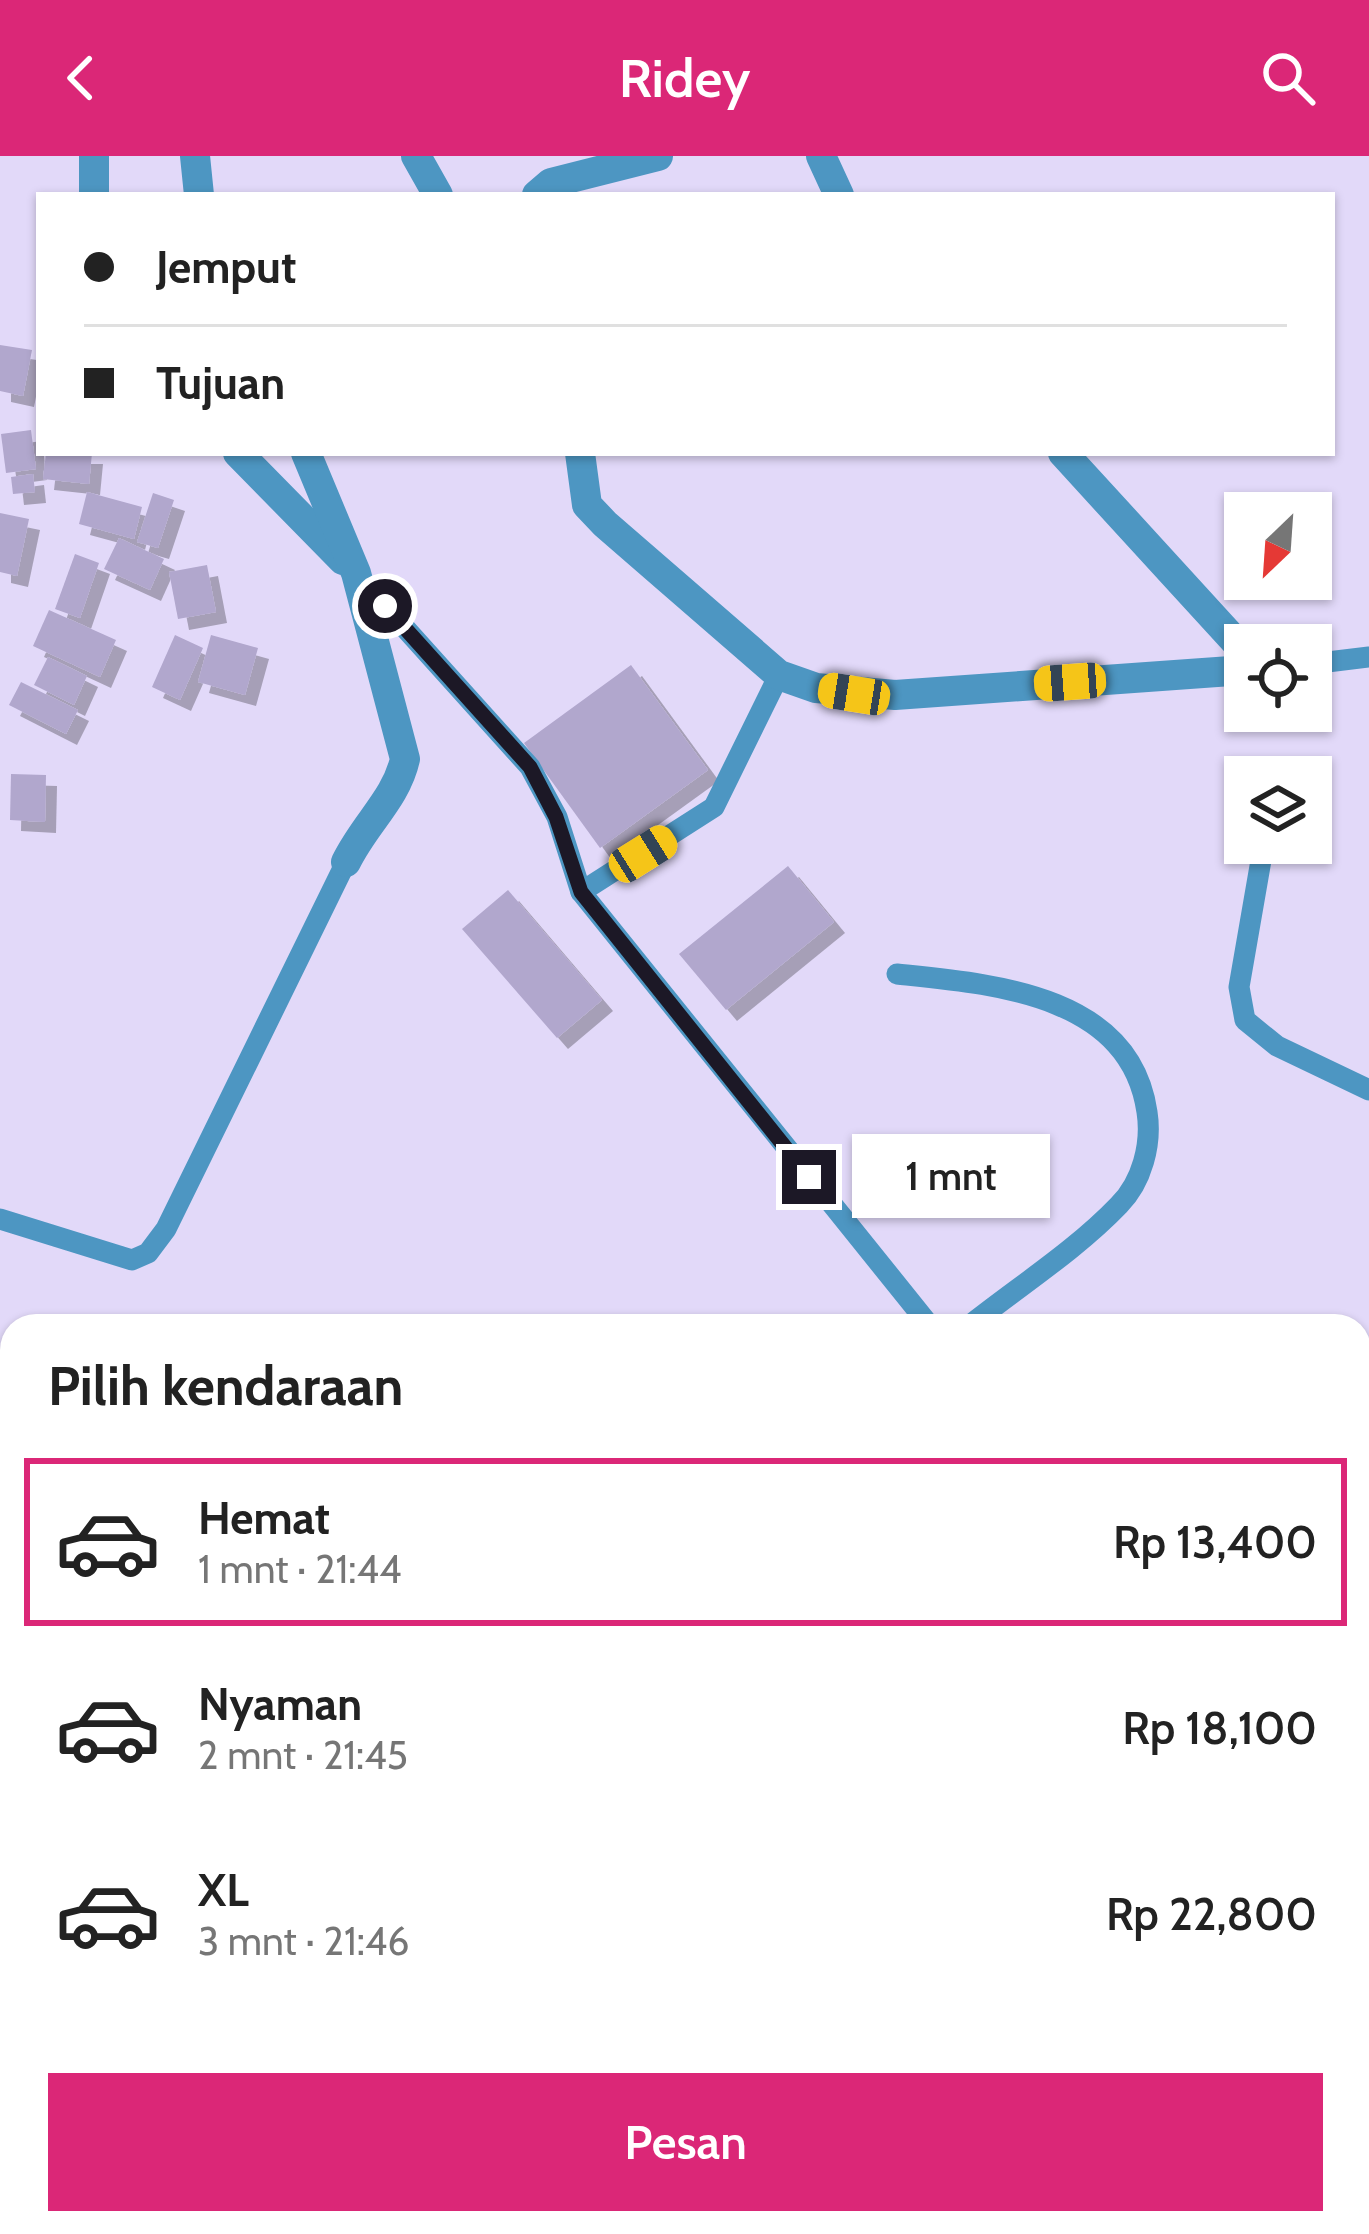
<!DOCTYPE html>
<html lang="id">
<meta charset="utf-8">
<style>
:root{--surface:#fff;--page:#f2f2f2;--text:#222;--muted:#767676;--line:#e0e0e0;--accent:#db2777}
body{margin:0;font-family:Cabin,sans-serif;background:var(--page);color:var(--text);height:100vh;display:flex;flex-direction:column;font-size:45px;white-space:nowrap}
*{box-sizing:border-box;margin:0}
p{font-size:39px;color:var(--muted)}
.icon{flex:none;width:66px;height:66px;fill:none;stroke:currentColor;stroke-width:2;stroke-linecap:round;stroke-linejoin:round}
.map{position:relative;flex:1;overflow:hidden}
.side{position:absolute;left:0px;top:1158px;width:1371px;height:921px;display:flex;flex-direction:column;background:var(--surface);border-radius:36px 36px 0 0;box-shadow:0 3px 9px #0004}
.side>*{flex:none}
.hud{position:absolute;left:36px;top:36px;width:1299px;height:264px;border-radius:0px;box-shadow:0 3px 9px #0004;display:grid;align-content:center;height:264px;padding:0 48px;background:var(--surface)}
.needle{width:78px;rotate:205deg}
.buttons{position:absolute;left:1224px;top:336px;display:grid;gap:24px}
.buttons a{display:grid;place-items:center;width:108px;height:108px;border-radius:0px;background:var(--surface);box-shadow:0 3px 9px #0004;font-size:60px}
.end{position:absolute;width:54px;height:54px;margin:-27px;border:15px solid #1c1826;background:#fff;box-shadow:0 0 0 6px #fff}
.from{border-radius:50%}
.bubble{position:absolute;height:84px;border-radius:0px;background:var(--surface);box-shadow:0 3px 9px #0004;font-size:39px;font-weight:600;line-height:84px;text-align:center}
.car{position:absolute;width:36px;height:72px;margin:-36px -18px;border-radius:15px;box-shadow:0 0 9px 3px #0007;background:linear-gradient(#f5c518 24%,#345 0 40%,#f5c518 0 76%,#345 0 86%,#f5c518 0)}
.hud b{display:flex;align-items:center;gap:42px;height:114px;font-size:45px}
.hud b+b{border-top:3px solid var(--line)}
.hud i{width:30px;height:30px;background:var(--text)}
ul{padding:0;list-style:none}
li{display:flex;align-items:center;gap:36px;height:168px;margin:0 24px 18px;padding:0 24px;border:6px solid transparent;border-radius:0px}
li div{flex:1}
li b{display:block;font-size:45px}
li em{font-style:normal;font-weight:600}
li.selected{border-color:var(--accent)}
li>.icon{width:108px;height:108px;stroke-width:1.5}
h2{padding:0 48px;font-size:54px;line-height:144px}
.primary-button{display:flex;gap:24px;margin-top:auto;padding:24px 48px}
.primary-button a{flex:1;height:138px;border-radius:0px;background:var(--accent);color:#fff;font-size:48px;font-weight:600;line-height:138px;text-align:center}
header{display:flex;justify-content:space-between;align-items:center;height:156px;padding:0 48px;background:var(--accent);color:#fff;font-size:54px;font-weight:600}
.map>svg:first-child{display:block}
.building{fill:#b1a7cd;filter:url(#shadow)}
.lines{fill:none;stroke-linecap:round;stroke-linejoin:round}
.lane{stroke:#4d96c2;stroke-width:21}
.street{stroke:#4d96c2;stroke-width:30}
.route{stroke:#1c1826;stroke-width:15}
</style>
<header><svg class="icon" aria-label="back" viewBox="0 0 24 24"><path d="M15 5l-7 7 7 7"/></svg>Ridey<svg class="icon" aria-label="search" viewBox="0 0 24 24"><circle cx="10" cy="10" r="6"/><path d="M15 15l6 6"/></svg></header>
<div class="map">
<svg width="1369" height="2078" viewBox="0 0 1369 2078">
<defs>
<filter id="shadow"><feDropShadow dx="11" dy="11" stdDeviation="0" flood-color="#0004"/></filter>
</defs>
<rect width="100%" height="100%" fill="#e2d9f9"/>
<!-- building -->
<g class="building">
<path d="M0 189 32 194 23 240 0 235Z"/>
<path d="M31 274 36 313 6 317 1 278Z"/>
<path d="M46 297H92L89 328 43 323Z"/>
<path d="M33 318 35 336 13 338 11 321Z"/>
<path d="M87 336 142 351 134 383 79 368Z"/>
<path d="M153 337 174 344 158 392 137 386Z"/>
<path d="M0 357 29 363 17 420 0 416Z"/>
<path d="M119 382 164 403 150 434 104 413Z"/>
<path d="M75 398 99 407 80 462 55 453Z"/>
<path d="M207 409 216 456 178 463 169 416Z"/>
<path d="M49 454 116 484 100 521 33 490Z"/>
<path d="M175 479 203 492 180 544 152 531Z"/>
<path d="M211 479 258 492 245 539 198 526Z"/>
<path d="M48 501 87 520 74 549 34 529Z"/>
<path d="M631 509 708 614 600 692 524 587Z"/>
<path d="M21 526 78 554 66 578 9 549Z"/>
<path d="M11 618 46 619 45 666 10 664Z"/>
<path d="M788 710 834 766 726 854 679 798Z"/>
<path d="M508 734 602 844 557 882 462 773Z"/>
</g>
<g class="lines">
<!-- lane -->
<g class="lane">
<path d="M360 422 530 611 557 661 581 736"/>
<path d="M1311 508 1369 501"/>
<path d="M779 519 714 651 581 736 930 1170"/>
<path d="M1264 687 1239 831 1245 864 1277 890 1369 934"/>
<path d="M897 818C993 828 1130 838 1147 956 1152 988 1142 1026 1119 1049 1076 1094 1018 1131 969 1170"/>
<path d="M0 1063 132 1104 148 1097 166 1073 346 706"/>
<path d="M0 1228 12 1231"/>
<path d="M1359 1572 1369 1583"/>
<path d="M0 1789 12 1793"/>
<path d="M1359 1877 1369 1867"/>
</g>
<!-- street -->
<g class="street">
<path d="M94 0V39"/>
<path d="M195 0 199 39"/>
<path d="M416 0 438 39"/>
<path d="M821 0 839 39"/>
<path d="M537 39 551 27 658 0"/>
<path d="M238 297 343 404"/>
<path d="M306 297 356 417 405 603C396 643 365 667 346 706"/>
<path d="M580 297 587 349 605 368 779 519 816 532 895 539 1245 514"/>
<path d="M1063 297 1245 496"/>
<path d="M0 2066 16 2078"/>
</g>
</g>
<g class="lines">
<!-- route -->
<path class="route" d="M385 450 530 611 556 661 581 736 809 1021"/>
</g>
</svg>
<div class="buttons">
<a><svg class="needle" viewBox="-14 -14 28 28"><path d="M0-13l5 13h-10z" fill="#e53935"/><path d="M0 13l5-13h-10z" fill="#767676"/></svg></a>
<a><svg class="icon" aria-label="locate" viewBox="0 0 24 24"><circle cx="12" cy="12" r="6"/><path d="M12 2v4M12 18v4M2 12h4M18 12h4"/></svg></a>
<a><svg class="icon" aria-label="layers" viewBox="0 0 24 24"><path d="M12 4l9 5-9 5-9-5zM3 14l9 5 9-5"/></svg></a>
</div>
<i class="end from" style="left:385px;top:450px"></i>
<i class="end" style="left:809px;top:1021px"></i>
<div class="bubble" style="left:852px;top:978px;width:198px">1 mnt</div>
<i class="car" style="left:1070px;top:526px;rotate:266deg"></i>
<i class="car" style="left:854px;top:538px;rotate:279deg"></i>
<i class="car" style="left:643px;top:698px;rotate:58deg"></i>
<div class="hud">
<b><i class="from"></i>Jemput</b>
<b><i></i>Tujuan</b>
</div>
<section class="side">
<h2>Pilih kendaraan</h2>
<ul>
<li class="selected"><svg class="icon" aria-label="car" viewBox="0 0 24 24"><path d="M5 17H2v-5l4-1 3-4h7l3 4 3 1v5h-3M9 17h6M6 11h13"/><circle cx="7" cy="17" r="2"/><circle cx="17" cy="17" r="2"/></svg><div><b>Hemat</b><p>1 mnt · 21:44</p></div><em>Rp 13,400</em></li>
<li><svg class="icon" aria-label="car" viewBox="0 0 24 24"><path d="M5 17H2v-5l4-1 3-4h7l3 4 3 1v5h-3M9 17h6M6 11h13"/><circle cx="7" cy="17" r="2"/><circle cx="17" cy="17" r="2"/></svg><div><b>Nyaman</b><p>2 mnt · 21:45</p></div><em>Rp 18,100</em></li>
<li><svg class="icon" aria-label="car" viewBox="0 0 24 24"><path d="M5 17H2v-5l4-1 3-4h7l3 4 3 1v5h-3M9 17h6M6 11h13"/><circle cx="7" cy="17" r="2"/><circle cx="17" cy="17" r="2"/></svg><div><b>XL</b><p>3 mnt · 21:46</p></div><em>Rp 22,800</em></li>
</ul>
<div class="primary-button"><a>Pesan</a></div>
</section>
</div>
